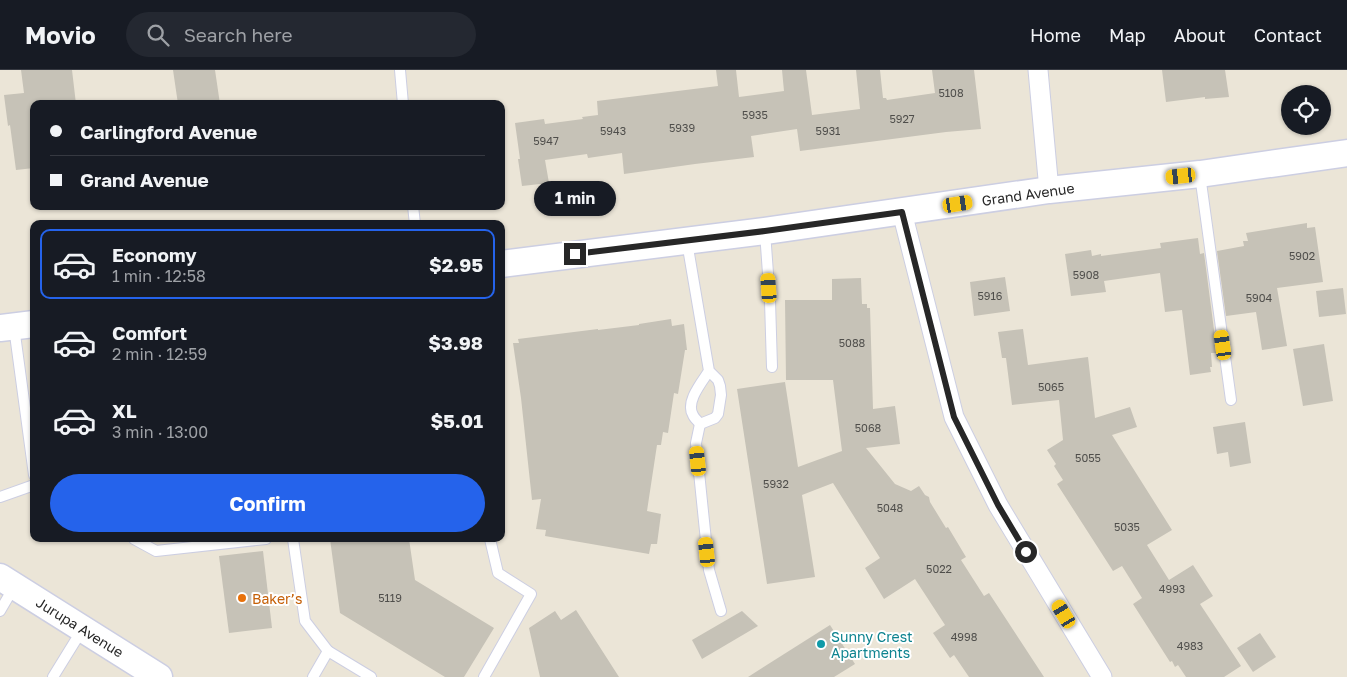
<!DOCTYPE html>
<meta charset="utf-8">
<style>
:root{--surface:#171b24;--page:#242831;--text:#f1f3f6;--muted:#9ea1a6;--line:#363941;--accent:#2563eb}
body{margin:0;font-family:"Golos Text",sans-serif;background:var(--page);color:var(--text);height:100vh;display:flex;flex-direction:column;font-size:19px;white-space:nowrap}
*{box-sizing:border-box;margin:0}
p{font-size:16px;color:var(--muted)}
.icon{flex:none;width:28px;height:28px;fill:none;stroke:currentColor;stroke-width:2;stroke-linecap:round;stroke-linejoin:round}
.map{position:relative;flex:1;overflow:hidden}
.details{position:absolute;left:30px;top:150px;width:475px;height:322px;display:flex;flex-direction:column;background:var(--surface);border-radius:10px;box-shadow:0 1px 4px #0004}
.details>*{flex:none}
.banner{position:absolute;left:30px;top:30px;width:475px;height:110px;border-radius:10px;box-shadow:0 1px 4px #0004;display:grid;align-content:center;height:110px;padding:0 20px;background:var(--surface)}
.buttons{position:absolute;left:1281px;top:15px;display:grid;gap:10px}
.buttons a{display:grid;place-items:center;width:50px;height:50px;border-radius:50%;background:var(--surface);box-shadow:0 1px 4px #0004;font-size:25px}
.end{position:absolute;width:22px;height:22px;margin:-11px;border:6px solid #272727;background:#fff;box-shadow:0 0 0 2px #fff}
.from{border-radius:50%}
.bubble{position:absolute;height:35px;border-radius:18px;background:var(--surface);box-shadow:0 1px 4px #0004;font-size:16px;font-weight:700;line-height:35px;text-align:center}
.car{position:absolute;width:15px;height:30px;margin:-15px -8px;border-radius:6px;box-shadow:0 0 4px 1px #0007;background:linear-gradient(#f5c518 24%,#345 0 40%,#f5c518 0 76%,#345 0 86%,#f5c518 0)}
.banner b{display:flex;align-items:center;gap:18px;height:48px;font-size:19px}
.banner b+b{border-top:1px solid var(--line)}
.banner i{width:12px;height:12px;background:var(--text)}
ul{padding:9px 0 0;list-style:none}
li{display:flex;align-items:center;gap:15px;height:70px;margin:0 10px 8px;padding:0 10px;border:2px solid transparent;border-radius:10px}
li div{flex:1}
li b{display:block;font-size:19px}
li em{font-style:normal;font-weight:700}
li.selected{border-color:var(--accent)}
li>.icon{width:45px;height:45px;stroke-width:1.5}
.primary-button{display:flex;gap:10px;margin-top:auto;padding:10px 20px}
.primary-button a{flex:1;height:58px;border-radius:30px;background:var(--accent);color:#fff;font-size:20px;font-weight:700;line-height:58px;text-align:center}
header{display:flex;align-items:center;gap:30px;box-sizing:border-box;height:70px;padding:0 25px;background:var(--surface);border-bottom:1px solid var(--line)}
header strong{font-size:24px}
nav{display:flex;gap:28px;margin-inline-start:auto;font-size:18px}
.search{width:350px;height:45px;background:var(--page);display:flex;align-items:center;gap:12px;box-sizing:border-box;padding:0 18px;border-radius:28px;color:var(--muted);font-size:19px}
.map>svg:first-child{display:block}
.building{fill:#c6c2b7}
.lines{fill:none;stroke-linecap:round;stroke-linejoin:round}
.lane-casing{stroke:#cccee2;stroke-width:12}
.street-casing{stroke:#cccee2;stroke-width:21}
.secondary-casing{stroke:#cccee2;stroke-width:29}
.lane{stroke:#fff;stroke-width:10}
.street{stroke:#fff;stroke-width:19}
.secondary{stroke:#fff;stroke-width:26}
.route{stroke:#272727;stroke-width:6}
.food-dot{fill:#e8710a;stroke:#fff;stroke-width:2}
.culture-dot{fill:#0f9aa8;stroke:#fff;stroke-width:2}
.labels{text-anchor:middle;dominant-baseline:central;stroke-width:4;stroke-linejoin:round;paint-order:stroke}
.number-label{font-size:11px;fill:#4f4e4b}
.street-label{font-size:14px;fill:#272727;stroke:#fff}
.food-label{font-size:14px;fill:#c56008;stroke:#fff;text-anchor:start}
.culture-label{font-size:14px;fill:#0d838f;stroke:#fff;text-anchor:start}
</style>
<header>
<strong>Movio</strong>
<div class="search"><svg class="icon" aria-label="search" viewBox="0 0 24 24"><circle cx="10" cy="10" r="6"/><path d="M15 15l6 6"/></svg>Search here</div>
<nav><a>Home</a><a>Map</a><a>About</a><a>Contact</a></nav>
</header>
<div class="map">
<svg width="1347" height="607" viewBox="0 0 1347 607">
<rect width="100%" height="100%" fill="#ebe5d7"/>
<!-- building -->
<g class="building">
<path d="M21 0H72L76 34H34V98L16 100 10 55 8 56 4 25 24 23Z"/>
<path d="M173 0H215L220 34H178Z"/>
<path d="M716 0H736L739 27 784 21 782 0H806L812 45 860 39 856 0H880L883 28H886L887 30 935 23 932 0H974L981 59 946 62 800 81 797 59 751 66 754 87 695 94 624 104 622 83 588 88 587 84 545 90 549 113 522 116 518 89H520L515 53 544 49 545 54 583 49 582 47 598 45 597 31 718 16Z"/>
<path d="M1162 0H1225L1229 27 1205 29V27L1166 32Z"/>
<path d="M1307 153V158L1315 157 1323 212 1277 218 1287 276 1262 280 1256 242 1226 246 1217 181 1244 176 1243 171H1248L1246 163Z"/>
<path d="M1198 168 1200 184 1204 183 1217 283H1211L1212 297H1210L1211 302 1190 305 1182 240 1165 242 1160 203 1104 211 1106 222 1071 226 1065 184 1091 180 1092 186 1101 184V186L1161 178 1160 173Z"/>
<path d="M1005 207 1010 241 974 246 970 212Z"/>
<path d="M861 208 862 234H867V238H870L873 339 895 336 900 374 866 378 895 414 911 421 919 416 925 425 929 427 930 432 946 458 948 457 966 487 961 490 984 526 989 523 1044 607H969L954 585 950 588 933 563 945 555 915 509 884 529 865 498 880 488 833 413 802 425 815 507 767 514 737 319 785 312 798 397 842 381 833 310H786L785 230H832V209Z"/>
<path d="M1343 218 1346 244 1319 247 1316 221Z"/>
<path d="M671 249 672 256 684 254 687 280H685L678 324 674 323 668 363 663 362 661 375H657L647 441 661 444 657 474H651L649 484 545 466 546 460 536 459 541 429 532 430 521 328 513 273H519L518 269 598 259V260L639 255V254Z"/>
<path d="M1023 259 1028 295 1088 287 1095 348 1130 337 1137 357 1112 365 1172 460 1147 475 1169 510 1193 495 1213 526 1200 534 1241 596 1224 607H1186L1178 595 1175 597 1172 591 1170 592 1133 534 1142 528 1122 496 1113 501 1057 414 1063 410 1054 396 1056 394 1047 380 1063 370 1059 330 1012 335 1006 288H1002L998 262Z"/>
<path d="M1324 274 1333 331 1303 336 1293 279Z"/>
<path d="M1245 352 1251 393 1230 397 1228 382 1217 384 1213 357Z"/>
<path d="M330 469H409L415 510 494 558 464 607H445L340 543Z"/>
<path d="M263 481 272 558 229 563 219 486Z"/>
<path d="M576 540 619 607H540L529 558 555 541 561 550Z"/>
<path d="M742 541 758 556 702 589 692 570Z"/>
<path d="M830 555 855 594 834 607H748Z"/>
<path d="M1260 563 1276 587 1253 602 1237 578Z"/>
</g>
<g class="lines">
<defs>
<g id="lane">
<path d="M400 0 403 34"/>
<path d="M1200 105 1231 330"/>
<path d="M413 136 415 154"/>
<path d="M765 162 770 231 772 297"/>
<path d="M687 172 709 301 718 310 720 316 721 325 718 344 715 348 700 354C698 351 694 348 693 345 685 332 702 312 709 301"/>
<path d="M14 257 34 405"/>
<path d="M700 354 696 373 709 500 721 541"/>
<path d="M0 427 34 415"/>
<path d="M134 469 156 481 266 469"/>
<path d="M293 469 305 551 328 581 313 607"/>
<path d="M0 541 14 517"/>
<path d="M328 581 371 607"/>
<path d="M53 607 82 560"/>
<path d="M484 607 531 524 498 503 490 469"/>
</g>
<g id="street">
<path d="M1038 0 1049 120"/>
<path d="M902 142 954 347 998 435 1102 607"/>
</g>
<g id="secondary">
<path d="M501 194 765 161 1049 120 1200 104 1347 83"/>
<path d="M0 258 34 254"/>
<path d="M0 507 159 607"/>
</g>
</defs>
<!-- lane casing -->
<use href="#lane" class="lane-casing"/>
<!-- street casing -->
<use href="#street" class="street-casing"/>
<!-- secondary casing -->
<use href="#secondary" class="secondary-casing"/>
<!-- lane -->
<use href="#lane" class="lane"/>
<!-- street -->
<use href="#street" class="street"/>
<!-- secondary -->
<use href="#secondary" class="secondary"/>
</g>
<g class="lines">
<!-- route -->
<path class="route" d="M575 184 765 161 902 142 954 347 998 435 1026 482"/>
</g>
<!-- markers -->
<circle class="food-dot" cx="242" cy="528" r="5"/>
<circle class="culture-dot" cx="821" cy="574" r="5"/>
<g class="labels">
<!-- number labels -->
<g class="number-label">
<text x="951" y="22">5108</text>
<text x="755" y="44">5935</text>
<text x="902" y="48">5927</text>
<text x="682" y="57">5939</text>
<text x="613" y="60">5943</text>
<text x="828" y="60">5931</text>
<text x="546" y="70">5947</text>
<text x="1302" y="185">5902</text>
<text x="1086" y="204">5908</text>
<text x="990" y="225">5916</text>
<text x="1259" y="227">5904</text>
<text x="852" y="272">5088</text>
<text x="1051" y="316">5065</text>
<text x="868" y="357">5068</text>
<text x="1088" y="387">5055</text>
<text x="776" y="413">5932</text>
<text x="890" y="437">5048</text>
<text x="1127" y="456">5035</text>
<text x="939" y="498">5022</text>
<text x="1172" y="518">4993</text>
<text x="390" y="527">5119</text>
<text x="964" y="566">4998</text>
<text x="1190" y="575">4983</text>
</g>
<!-- street labels -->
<g class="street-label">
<text transform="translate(1028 124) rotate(-8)">Grand Avenue</text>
<text transform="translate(80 557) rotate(32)">Jurupa Avenue</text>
</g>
<!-- food labels -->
<g class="food-label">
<text x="252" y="528">Baker’s</text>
</g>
<!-- culture labels -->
<g class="culture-label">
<text x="831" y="566">Sunny Crest<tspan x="831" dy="16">Apartments</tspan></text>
</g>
</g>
</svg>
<div class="buttons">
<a><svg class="icon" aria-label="locate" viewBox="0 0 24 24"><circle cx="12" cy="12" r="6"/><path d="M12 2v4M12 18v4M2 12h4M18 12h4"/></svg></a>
</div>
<i class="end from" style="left:1026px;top:482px"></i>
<i class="end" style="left:575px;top:184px"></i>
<div class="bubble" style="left:534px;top:111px;width:82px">1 min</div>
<i class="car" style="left:1181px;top:106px;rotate:264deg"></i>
<i class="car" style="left:958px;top:134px;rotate:81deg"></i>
<i class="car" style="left:769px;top:218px;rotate:356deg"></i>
<i class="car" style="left:1223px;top:275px;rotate:352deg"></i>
<i class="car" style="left:698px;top:391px;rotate:354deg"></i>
<i class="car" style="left:707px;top:482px;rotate:354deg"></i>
<i class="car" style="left:1064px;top:544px;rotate:329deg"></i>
<div class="banner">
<b><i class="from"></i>Carlingford Avenue</b>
<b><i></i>Grand Avenue</b>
</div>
<section class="details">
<ul>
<li class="selected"><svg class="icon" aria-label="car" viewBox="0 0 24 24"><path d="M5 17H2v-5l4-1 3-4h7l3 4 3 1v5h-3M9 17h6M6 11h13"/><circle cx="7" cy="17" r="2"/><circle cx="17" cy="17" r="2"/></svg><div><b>Economy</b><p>1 min · 12:58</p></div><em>$2.95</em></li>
<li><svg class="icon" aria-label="car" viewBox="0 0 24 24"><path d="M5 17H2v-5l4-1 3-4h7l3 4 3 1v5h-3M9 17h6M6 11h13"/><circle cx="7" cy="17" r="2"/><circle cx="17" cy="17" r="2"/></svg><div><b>Comfort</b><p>2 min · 12:59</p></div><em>$3.98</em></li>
<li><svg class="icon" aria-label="car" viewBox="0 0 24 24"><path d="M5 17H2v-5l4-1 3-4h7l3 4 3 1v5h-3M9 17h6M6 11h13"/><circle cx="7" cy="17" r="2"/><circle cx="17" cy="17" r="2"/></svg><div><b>XL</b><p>3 min · 13:00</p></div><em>$5.01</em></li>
</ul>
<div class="primary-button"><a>Confirm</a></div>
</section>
</div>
